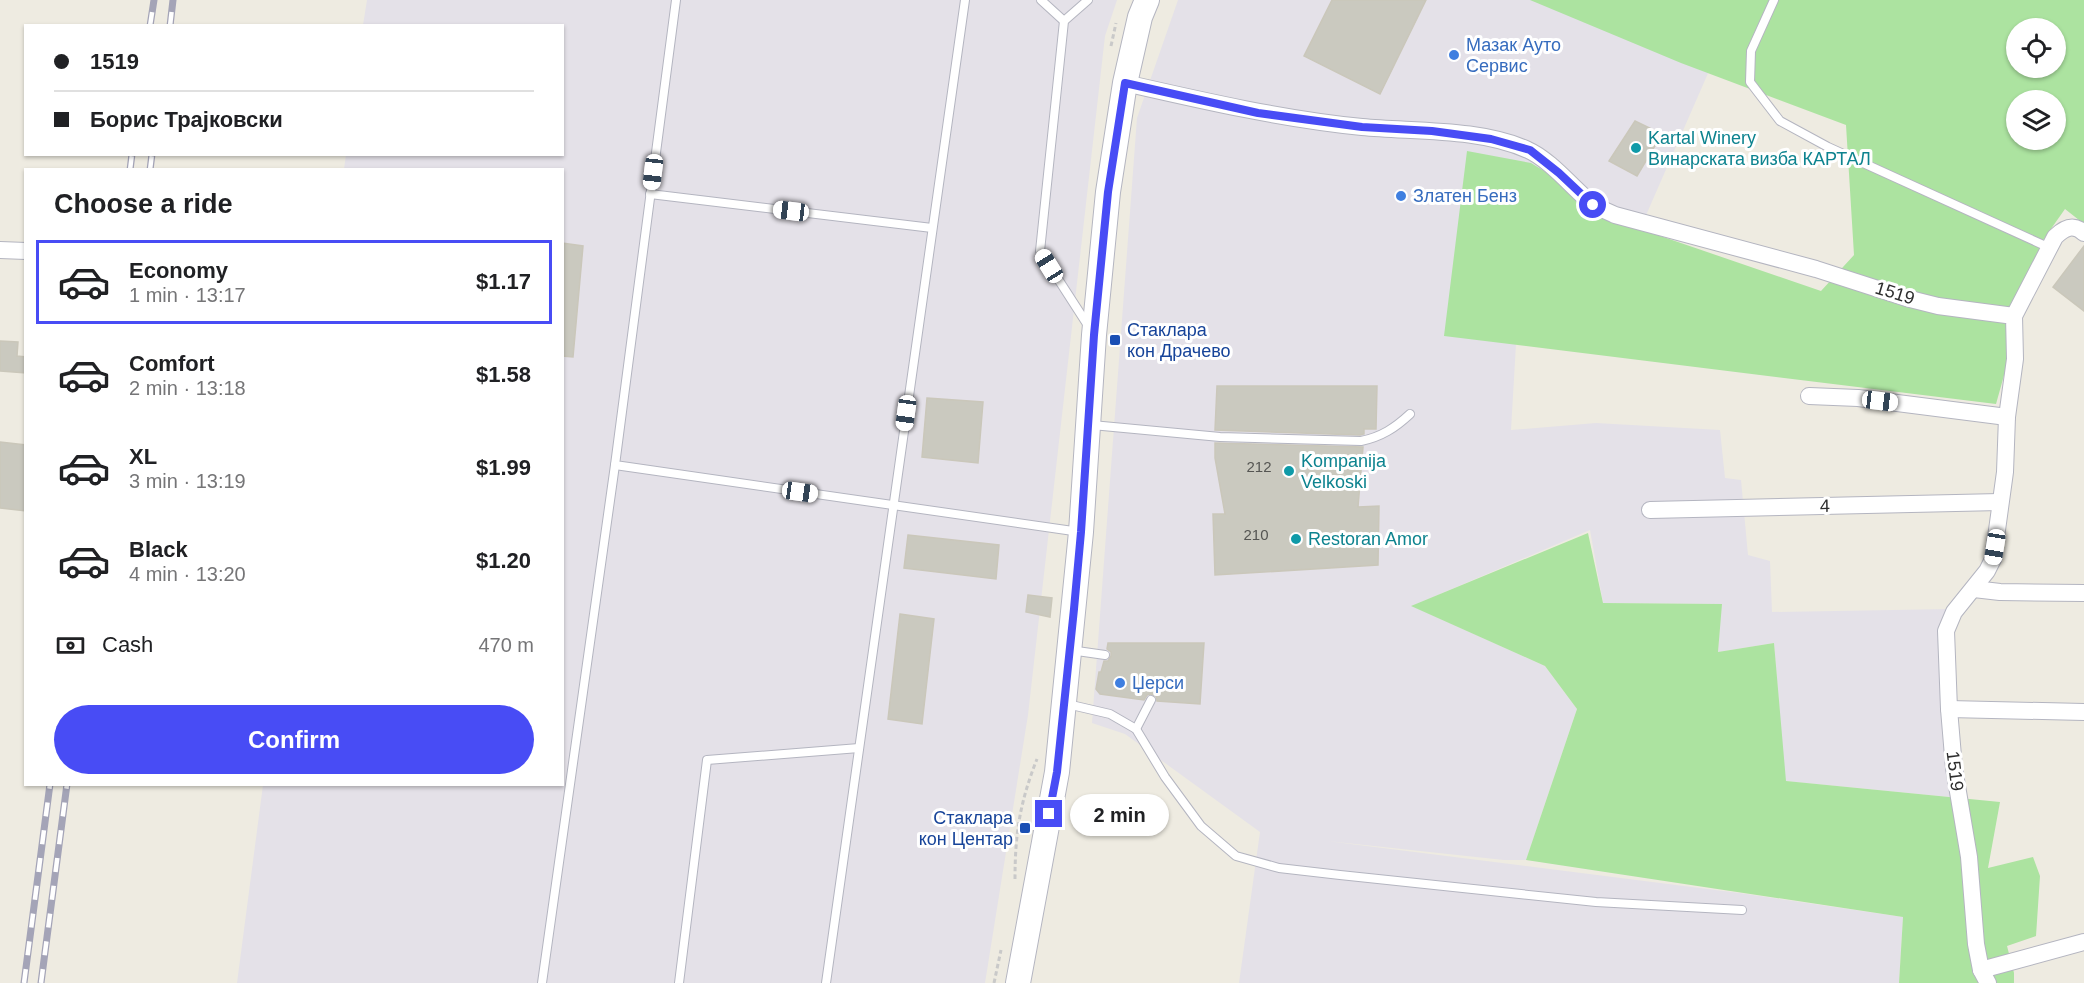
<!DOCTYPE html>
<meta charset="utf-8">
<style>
:root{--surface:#fff;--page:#f2f2f2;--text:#202124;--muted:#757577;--line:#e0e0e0;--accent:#484cf5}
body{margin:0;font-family:Helvetica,sans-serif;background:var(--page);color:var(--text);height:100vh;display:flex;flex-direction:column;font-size:22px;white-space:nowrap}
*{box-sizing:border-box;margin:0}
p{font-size:20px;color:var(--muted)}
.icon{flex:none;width:33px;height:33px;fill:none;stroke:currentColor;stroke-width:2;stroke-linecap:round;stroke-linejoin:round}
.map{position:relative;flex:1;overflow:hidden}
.side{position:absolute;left:24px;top:168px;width:540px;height:618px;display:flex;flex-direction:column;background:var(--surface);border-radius:0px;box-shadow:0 2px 4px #0004}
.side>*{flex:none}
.hud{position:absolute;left:24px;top:24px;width:540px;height:132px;border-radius:0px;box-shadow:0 2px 4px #0004;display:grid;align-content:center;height:132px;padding:0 30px;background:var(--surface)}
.fabs{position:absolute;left:2006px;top:18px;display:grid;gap:12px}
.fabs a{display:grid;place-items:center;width:60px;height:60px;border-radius:50%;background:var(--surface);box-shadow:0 2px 4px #0004;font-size:30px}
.end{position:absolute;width:27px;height:27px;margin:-14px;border:8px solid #484cf5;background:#fff;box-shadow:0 0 0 3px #fff}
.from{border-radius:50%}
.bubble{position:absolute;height:42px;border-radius:21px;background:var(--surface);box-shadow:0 2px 4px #0004;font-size:20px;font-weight:600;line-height:42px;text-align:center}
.car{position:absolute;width:18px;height:36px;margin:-18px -9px;border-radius:8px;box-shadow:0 0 4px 2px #0007;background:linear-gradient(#fff 24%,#345 0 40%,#fff 0 76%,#345 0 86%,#fff 0)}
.hud b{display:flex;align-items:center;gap:21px;height:57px;font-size:22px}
.hud b+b{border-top:2px solid var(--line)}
.hud i{width:15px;height:15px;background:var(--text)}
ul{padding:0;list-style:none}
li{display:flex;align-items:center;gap:18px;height:84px;margin:0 12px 9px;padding:0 18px;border:3px solid transparent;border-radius:0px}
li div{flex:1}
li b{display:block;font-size:22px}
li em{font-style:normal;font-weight:600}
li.selected{border-color:var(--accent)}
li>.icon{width:54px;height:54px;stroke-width:1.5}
h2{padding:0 30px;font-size:27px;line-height:72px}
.pay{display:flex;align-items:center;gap:15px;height:66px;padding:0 30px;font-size:22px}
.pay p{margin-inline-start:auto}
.button{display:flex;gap:12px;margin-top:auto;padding:12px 30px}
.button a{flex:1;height:69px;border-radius:36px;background:var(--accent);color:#fff;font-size:24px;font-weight:600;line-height:69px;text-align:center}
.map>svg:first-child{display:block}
.industrial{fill:#e4e1e8}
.green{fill:#ace3a0;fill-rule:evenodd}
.building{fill:#cac9bf;stroke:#cac7ba;stroke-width:1.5}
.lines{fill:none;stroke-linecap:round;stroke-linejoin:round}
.lane-casing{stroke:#b4b5c0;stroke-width:10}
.street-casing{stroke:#b4b5c0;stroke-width:18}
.secondary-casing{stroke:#b4b5c0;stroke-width:26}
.path{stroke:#c9c9c9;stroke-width:3;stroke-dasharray:4.5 3;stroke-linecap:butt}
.lane{stroke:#fff;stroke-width:8}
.street{stroke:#fff;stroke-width:16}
.secondary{stroke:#fff;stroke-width:24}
.rail-casing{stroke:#a4a4b7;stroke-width:7}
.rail{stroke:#fff;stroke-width:4.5;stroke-dasharray:14;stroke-linecap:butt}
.route{stroke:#484cf5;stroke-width:8}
.shop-dot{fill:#3f7fe0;stroke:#fff;stroke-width:2}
.culture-dot{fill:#0f9aa8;stroke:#fff;stroke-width:2}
.transit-dot{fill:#1a4fb4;stroke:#fff;stroke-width:2}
.labels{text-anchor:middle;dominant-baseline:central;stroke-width:6;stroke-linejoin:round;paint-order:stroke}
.number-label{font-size:15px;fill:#555552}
.shop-label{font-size:18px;fill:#366cbe;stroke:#fff;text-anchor:start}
.culture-label{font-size:18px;fill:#0d838f;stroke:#fff;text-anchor:start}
.street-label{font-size:18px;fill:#2e2e2e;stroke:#fff}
.transit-label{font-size:18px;fill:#164399;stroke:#fff;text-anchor:start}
</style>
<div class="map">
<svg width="2084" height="983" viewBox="0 0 2084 983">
<rect width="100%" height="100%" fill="#eeebe1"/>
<!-- industrial -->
<g class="industrial">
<path d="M367 0H1117L1105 36 1028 715 985 983H237L263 785 562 784V170L344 169 346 155 562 154V26L363 25Z"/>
<path d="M1178 0H1532L1709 71 1640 229 1444 335 1516 344 1511 430 1596 423 1720 430 1725 478 1741 480 1748 555 1770 561 1772 612 1950 609 1960 798 1785 781 1774 643 1718 652 1721 604 1603 603 1590 530 1412 606 1545 666 1577 709 1526 860H1504L1327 841 1739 893 1903 917 1899 983H1239L1260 832 1125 734 1092 723 1137 118Z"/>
</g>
<!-- green -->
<g class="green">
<path d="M1530 0H2084V224L2065 209 2041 243 1996 404 1444 336 1467 151 1531 163 1640 229 1821 291 1854 255 1846 125 1681 63ZM2016 28H2055V68H2016ZM2016 100H2055V140H2016Z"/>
<path d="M1588 533 1603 603 1722 604 1718 652 1774 643 1786 781 2000 802 1988 868 2033 857 2040 876 2036 936 2007 946 2014 973V983H1899L1903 917 1526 860 1577 709 1545 666 1411 606Z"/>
</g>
<!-- building -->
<g class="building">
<path d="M1332 0H1426L1380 94 1304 56Z"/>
<path d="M1635 121 1662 134 1637 176 1609 161Z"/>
<path d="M562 243 583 246 573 357 562 356Z"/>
<path d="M2084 246V311L2053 287Z"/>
<path d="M0 341 18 342 17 356 26 357V373L0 371Z"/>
<path d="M1217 386H1377L1376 429H1364V434L1360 435 1215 430Z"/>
<path d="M927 398 983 402 978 463 922 457Z"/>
<path d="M0 442 26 445V511L0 508Z"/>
<path d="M1215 443 1363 447 1358 507 1379 506 1378 565 1215 575 1213 514H1225L1215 458Z"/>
<path d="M908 535 999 545 996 579 904 568Z"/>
<path d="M1028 595 1052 598 1050 617 1026 612Z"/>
<path d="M900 614 934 619 922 724 888 719Z"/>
<path d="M1108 643H1204L1200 704 1157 701 1156 696 1151 694 1147 695 1144 700 1100 694 1096 689 1099 672H1101L1104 661H1108L1111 656V652L1107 649Z"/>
</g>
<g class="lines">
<defs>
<g id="lane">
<path d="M676 0 615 465 1080 532"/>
<path d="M1041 0 1064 21"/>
<path d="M1088 0 1064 21 1040 251 1089 327"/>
<path d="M1774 0 1751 51 1750 82 1780 121 1828 147 2050 248"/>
<path d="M650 194 932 228"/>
<path d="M1092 425 1220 437 1361 441C1381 437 1395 428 1410 414"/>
<path d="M1070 650 1105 655"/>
<path d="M1067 704 1110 714 1136 729 1165 777 1201 826 1236 856 1279 868 1340 875 1596 902 1742 910"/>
<path d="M1136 729 1151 700"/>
<path d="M542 983 615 465"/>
<path d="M679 983 707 760 859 748"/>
<path d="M826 983 965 0"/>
</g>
<g id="street">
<path d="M1125 83C1204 101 1282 119 1362 127 1414 132 1480 128 1528 150 1549 159 1573 188 1591 203 1598 208 1607 211 1615 215L1816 269 1906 298 1938 306 2014 316 2015 359 2007 417 2005 472 1993 559 1987 571 1954 612 1946 631 1949 709 1954 768 1969 857 1976 944 1981 970 1988 983"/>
<path d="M0 250 26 251"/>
<path d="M2014 316 2055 237C2064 228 2073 223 2084 233"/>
<path d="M1809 396 1858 398 2007 417"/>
<path d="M1650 510 2000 502"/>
<path d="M1974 589 2000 592 2084 593"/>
<path d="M1949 709 2084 712"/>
<path d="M1981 970 2084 942"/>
</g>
<path id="secondary" d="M1018 983 1057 772 1081 532 1094 335 1108 192 1125 83 1140 17 1147 0"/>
</defs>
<!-- lane casing -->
<use href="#lane" class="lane-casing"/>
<!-- street casing -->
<use href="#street" class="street-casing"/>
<!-- secondary casing -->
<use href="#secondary" class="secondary-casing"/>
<!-- path -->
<g class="path">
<path d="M1111 46 1116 23"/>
<path d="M1015 879C1015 833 1020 802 1037 759"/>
<path d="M994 983 1001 950"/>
</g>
<!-- lane -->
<use href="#lane" class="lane"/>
<!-- street -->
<use href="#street" class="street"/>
<!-- secondary -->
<use href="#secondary" class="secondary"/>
<defs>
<g id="rail">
<path d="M150 26 154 0"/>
<path d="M170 26 173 0"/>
<path d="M130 170 132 154"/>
<path d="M150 170 152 154"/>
<path d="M24 983 50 784"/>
<path d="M41 983 67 784"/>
</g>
</defs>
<!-- rail casing -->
<use href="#rail" class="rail-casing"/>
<!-- rail -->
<use href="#rail" class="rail"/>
</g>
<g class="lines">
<!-- route -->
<path class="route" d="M1049 814 1057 772 1074 609 1081 532 1094 335 1108 192 1125 83 1258 113 1362 127 1432 131 1491 139 1530 150 1559 173 1593 205"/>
</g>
<!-- markers -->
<g class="shop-dot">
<circle cx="1454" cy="55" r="6"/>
<circle cx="1401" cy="196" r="6"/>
<circle cx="1120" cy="683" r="6"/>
</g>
<g class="culture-dot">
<circle cx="1636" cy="148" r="6"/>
<circle cx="1289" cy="471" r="6"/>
<circle cx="1296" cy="539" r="6"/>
</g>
<g class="transit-dot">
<rect x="1109" y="334" width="12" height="12" rx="3"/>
<rect x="1019" y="822" width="12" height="12" rx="3"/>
</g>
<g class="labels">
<!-- number labels -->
<g class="number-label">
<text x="1259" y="466">212</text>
<text x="1256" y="534">210</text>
</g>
<!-- shop labels -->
<g class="shop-label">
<text x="1466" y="45">Мазак Ауто<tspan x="1466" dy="21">Сервис</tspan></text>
<text x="1413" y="196">Златен Бенз</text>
<text x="1132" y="683">Џерси</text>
</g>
<!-- culture labels -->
<g class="culture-label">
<text x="1648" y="138">Kartal Winery<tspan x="1648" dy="21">Винарската визба КАРТАЛ</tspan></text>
<text x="1301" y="461">Kompanija<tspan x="1301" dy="21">Velkoski</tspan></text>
<text x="1308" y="539">Restoran Amor</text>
</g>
<!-- street labels -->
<g class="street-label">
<text transform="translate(1895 293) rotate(17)">1519</text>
<text transform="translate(1825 506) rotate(-1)">4</text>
<text transform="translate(1955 771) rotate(83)">1519</text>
</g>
<!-- transit labels -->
<g class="transit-label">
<text x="1127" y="330">Стаклара<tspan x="1127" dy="21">кон Драчево</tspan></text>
<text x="1013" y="818" text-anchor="end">Стаклара<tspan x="1013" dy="21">кон Центар</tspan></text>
</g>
</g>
</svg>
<div class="fabs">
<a><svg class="icon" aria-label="locate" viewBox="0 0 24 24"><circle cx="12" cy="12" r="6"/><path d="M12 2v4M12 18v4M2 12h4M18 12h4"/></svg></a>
<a><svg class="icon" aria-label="layers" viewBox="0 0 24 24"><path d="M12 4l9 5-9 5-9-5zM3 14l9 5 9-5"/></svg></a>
</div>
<i class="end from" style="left:1593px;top:205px"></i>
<i class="end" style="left:1049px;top:814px"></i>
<div class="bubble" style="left:1070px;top:794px;width:99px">2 min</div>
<i class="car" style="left:653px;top:172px;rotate:187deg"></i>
<i class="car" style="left:791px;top:211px;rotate:277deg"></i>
<i class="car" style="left:1049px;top:266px;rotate:328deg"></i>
<i class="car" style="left:1880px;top:401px;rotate:97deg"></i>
<i class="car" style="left:906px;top:413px;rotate:188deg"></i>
<i class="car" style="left:800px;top:492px;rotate:98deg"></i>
<i class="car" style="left:1995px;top:547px;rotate:189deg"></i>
<div class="hud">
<b><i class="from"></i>1519</b>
<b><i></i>Борис Трајковски</b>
</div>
<section class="side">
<h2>Choose a ride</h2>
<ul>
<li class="selected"><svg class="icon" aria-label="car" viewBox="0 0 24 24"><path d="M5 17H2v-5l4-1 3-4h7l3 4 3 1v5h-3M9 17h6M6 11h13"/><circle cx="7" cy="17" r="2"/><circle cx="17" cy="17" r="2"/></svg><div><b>Economy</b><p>1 min · 13:17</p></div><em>$1.17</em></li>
<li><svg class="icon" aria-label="car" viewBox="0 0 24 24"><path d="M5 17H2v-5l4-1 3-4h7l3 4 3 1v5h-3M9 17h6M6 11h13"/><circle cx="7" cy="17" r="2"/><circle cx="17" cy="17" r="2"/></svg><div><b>Comfort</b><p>2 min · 13:18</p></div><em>$1.58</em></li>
<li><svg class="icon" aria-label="car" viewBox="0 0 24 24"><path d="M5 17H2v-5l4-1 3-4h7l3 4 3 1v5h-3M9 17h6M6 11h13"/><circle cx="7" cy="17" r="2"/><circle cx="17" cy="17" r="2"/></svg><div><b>XL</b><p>3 min · 13:19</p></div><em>$1.99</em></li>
<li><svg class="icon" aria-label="car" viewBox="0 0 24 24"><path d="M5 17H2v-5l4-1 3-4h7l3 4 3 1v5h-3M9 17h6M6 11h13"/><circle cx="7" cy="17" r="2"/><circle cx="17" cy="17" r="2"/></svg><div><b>Black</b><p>4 min · 13:20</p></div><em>$1.20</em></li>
</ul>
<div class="pay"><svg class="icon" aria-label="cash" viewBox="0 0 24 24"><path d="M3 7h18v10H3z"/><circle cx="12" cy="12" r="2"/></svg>Cash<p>470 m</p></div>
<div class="button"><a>Confirm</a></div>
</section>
</div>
